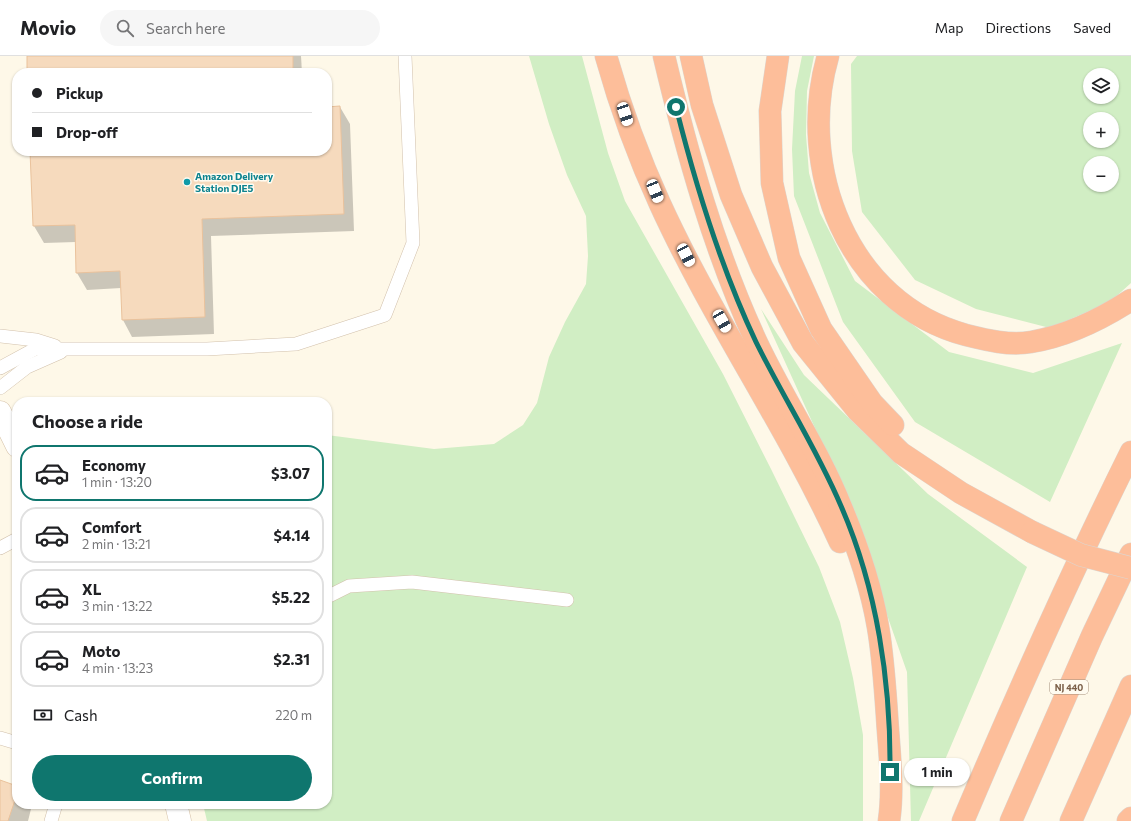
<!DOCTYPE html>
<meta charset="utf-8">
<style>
:root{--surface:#fff;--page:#f6f6f6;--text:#202124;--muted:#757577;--line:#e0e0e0;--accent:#0f766e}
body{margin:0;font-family:Commissioner,sans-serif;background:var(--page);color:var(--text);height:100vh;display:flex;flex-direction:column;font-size:15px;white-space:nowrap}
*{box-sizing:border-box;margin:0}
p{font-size:13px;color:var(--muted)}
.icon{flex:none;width:22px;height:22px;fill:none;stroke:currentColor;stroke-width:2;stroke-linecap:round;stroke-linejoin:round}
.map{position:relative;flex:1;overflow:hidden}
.details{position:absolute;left:12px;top:341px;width:320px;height:412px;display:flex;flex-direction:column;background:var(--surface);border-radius:16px;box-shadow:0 1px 3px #0004}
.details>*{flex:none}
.hud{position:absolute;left:12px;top:12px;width:320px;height:88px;border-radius:16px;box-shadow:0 1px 3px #0004;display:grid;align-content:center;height:88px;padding:0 20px;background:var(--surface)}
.tools{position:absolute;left:1083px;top:12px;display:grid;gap:8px}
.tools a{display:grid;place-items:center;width:36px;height:36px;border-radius:50%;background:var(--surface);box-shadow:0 1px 3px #0004;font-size:20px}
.end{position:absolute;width:18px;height:18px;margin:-9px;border:5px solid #0f766e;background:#fff;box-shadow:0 0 0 2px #fff}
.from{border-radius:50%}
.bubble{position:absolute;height:28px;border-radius:14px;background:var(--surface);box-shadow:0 1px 3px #0004;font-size:13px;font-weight:700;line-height:28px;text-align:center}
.car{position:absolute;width:12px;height:24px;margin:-12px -6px;border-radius:5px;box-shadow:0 0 3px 1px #0007;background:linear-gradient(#fff 24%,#345 0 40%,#fff 0 76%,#345 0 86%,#fff 0)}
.hud b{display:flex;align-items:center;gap:14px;height:38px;font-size:15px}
.hud b+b{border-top:1px solid var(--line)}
.hud i{width:10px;height:10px;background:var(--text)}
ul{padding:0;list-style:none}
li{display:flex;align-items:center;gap:12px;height:56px;margin:0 8px 6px;padding:0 12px;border:2px solid var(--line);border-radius:16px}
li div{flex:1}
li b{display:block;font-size:15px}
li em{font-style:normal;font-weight:700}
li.current{border-color:var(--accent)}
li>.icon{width:36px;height:36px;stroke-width:1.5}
h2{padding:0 20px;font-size:18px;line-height:48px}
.pay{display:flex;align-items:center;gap:10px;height:44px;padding:0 20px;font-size:15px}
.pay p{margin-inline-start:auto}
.cta{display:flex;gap:8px;margin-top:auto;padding:8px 20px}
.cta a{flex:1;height:46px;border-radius:24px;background:var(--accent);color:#fff;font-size:16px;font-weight:700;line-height:46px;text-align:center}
header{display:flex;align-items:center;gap:24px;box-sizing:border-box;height:56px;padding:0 20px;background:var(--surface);border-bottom:1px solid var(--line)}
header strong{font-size:19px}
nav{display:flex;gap:22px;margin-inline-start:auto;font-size:14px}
.search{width:280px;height:36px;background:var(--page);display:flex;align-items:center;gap:10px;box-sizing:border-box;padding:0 14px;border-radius:22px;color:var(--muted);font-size:15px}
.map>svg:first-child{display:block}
.green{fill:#d1eec4;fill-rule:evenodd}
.shadow{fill:#0003}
.building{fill:#f6dabd;stroke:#eac29c}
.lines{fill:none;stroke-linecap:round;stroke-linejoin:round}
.lane-casing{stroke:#d2c1ac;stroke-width:14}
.secondary-casing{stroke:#d6c2a9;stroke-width:23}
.highway-casing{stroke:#ddd6d0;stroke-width:23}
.lane{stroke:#fff;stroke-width:13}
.secondary{stroke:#fff;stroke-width:22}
.highway{stroke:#fdbe9a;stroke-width:22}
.highway-bridge-casing{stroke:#ddd6d0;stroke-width:23;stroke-linecap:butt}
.highway-bridge{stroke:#fdbe9a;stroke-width:22}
.route{stroke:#0f766e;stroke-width:5}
.culture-dot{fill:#0f9aa8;stroke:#fffbf0;stroke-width:1.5}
.labels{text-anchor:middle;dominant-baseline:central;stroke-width:3;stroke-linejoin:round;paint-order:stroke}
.shield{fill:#fffbf0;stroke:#a38e7b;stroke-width:1}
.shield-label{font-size:9px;font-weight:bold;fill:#7c6049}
.culture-label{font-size:10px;font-weight:bold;fill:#0d838f;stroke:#fffbf0;text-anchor:start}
</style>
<header>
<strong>Movio</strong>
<div class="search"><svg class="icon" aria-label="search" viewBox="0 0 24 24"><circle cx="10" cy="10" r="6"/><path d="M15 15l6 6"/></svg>Search here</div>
<nav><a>Map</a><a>Directions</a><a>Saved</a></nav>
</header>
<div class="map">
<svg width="1131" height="765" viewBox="0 0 1131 765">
<rect width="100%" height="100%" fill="#fef8e8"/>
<!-- green -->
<g class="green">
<path d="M529 0H582L608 97 625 145 723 318 771 413 819 511 840 566 853 622 863 679V765H207L203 748H327V379L434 393 494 388 523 369 537 347 549 301 565 266 586 228 588 200 586 160 567 119 549 68Z"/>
<path d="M802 0H814L807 35 806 79 809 117 820 157 855 225 949 296 1033 317 1122 287 1050 446 915 366 843 266 794 140 792 93 795 35Z"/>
<path d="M857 0H1131V227L1110 246 1050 272 976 253 915 224 862 156 852 95 851 8ZM1090 19H1112V41H1090ZM1090 63H1112V85H1090ZM1090 107H1112V129H1090Z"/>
<path d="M761 253 804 319 928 438 1027 511 919 765H911L907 616 844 436Z"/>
</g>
<!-- shadow -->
<g class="shadow">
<path d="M28 0H301L302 17H28Z"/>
<path d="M340 51 350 68 354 175 211 180 214 278 132 281 123 264 121 232 87 234 77 217 76 186 44 187 34 170 31 95H327V52Z"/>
<path d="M0 725 17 731V748H28L31 753 28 765H0Z"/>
</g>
<!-- building -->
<g class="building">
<rect x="27" y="0" width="266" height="17"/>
<path d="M340 50 344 158 202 163 205 261 122 264 120 215 76 217 75 169 33 170 30 95H327V51Z"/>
<path d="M0 724 17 730V738L8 765H0Z"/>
</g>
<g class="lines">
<defs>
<g id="lane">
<path d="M0 280 36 284 55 290"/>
<path d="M0 312 35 293H207L296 288 385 259 413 187 405 0"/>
<path d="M0 332 27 311 61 296"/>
<path d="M0 492 17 483"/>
<path d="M327 541 349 530 412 526 567 544"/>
<path d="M0 682 17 687"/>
<path d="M51 765 56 748"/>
</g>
<g id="secondary">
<path d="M0 356 17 390"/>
<path d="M176 748 180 765"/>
</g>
<g id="highway">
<path d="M606 0C620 50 638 100 660 148 713 264 787 370 840 486"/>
<path d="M664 0C687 97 714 194 756 285 782 341 819 395 841 451 857 489 871 530 878 571 883 600 885 630 887 660 889 694 894 731 889 765"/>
<path d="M691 0 702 49 731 139 762 211 803 287 858 355 901 397 961 437 1032 476"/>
<path d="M778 0 770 55 772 127 789 202 821 273 872 347 893 369"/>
<path d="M828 0C796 111 847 247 966 279 986 284 1010 290 1031 286 1068 280 1100 264 1131 244"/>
<path d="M963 765C1016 640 1071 517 1131 396"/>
<path d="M1011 765 1092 580 1131 498"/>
<path d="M1071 765 1131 630"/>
<path d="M1128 765 1131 762"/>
</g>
</defs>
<!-- lane casing -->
<use href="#lane" class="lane-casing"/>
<!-- secondary casing -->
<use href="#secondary" class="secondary-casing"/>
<!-- highway casing -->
<use href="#highway" class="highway-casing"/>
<!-- lane -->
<use href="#lane" class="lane"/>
<!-- secondary -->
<use href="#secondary" class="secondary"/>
<!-- highway -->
<use href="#highway" class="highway"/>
<defs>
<path id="highway-bridge" d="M1032 476 1081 499 1131 512"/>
</defs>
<!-- highway-bridge casing -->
<use href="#highway-bridge" class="highway-bridge-casing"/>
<!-- highway-bridge -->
<use href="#highway-bridge" class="highway-bridge"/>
</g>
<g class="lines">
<!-- route -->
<path class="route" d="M676 51C696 131 721 212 756 286 783 341 817 393 841 450 877 532 891 627 890 716"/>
</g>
<!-- markers -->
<circle class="culture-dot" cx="187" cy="126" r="4"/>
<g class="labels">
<!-- shield labels -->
<rect class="shield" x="1050" y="624" width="38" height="14" rx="3"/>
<g class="shield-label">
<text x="1069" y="631">NJ 440</text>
</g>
<!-- culture labels -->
<g class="culture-label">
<text x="195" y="120">Amazon Delivery<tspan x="195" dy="12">Station DJE5</tspan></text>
</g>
</g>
</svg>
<div class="tools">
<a><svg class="icon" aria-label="layers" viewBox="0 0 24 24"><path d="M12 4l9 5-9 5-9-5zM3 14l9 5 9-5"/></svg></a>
<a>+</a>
<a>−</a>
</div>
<i class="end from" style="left:676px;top:51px"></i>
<i class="end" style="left:890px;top:716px"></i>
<div class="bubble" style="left:904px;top:702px;width:66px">1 min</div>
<i class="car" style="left:625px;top:58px;rotate:162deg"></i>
<i class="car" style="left:655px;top:135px;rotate:158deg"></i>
<i class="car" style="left:686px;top:199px;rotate:153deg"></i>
<i class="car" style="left:722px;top:265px;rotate:150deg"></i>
<div class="hud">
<b><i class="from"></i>Pickup</b>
<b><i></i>Drop-off</b>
</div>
<section class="details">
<h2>Choose a ride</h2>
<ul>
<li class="current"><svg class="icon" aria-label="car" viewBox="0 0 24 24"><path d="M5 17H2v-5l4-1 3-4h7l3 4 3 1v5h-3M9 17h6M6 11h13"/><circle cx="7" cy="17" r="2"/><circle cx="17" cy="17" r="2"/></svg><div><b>Economy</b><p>1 min · 13:20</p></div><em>$3.07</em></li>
<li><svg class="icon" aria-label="car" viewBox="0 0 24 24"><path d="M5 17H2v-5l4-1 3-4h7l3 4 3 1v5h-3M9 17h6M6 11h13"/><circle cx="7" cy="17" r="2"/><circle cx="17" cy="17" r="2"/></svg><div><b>Comfort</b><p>2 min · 13:21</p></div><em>$4.14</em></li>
<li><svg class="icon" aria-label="car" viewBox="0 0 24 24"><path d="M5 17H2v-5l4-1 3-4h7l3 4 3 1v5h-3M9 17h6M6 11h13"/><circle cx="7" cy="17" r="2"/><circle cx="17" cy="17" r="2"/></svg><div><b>XL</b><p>3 min · 13:22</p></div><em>$5.22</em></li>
<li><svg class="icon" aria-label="car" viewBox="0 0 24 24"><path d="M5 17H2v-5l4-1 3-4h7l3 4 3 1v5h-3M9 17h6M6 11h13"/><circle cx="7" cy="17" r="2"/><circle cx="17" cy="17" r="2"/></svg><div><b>Moto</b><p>4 min · 13:23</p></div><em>$2.31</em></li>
</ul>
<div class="pay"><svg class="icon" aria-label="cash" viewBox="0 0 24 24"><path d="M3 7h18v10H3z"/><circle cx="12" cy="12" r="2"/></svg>Cash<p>220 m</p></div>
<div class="cta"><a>Confirm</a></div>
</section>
</div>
